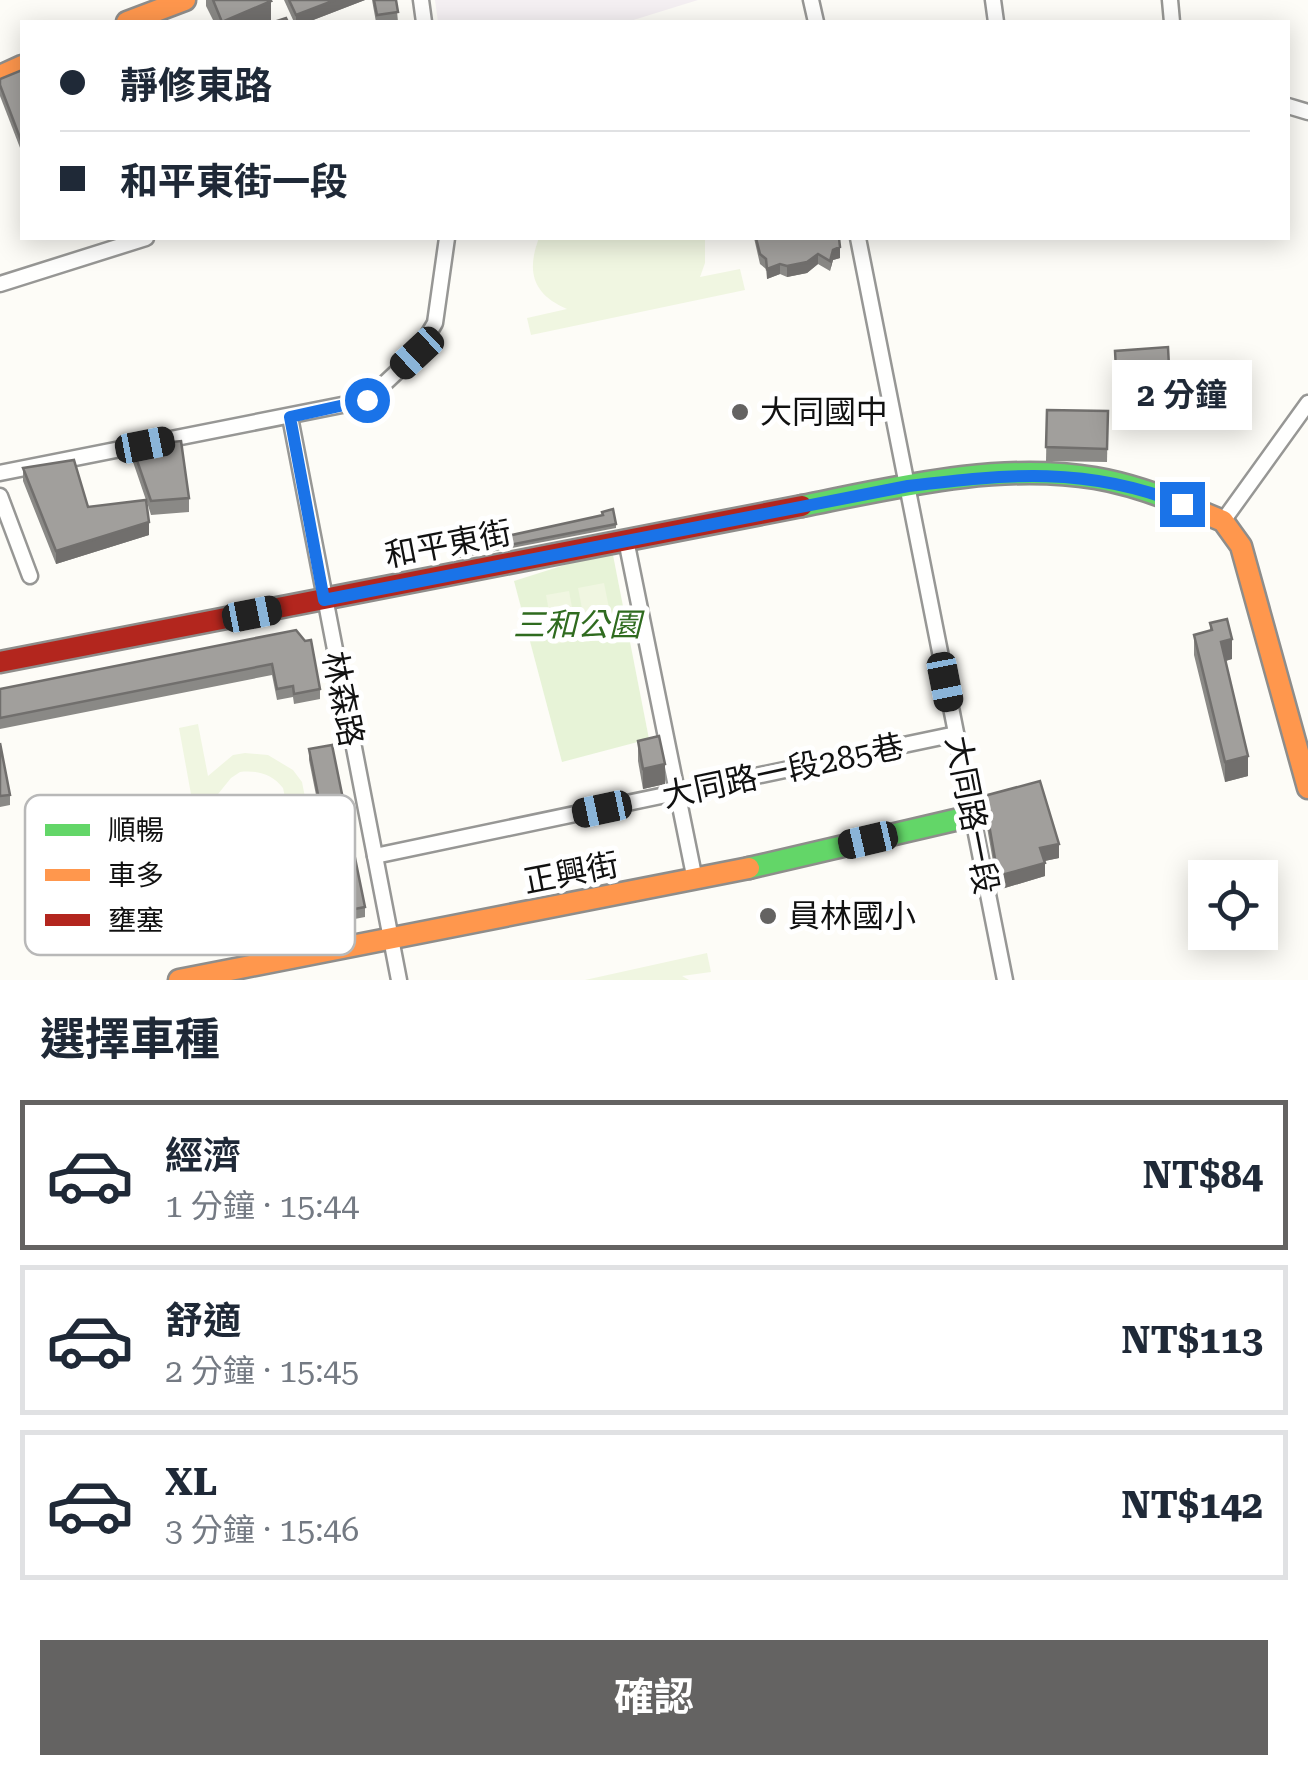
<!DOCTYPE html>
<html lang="zh-TW">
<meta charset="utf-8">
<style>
:root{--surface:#fff;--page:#f2f2f3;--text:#1f2937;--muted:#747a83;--line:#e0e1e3;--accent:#646362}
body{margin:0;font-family:"Roboto Serif","Noto Sans TC",serif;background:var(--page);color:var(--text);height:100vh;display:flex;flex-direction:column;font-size:38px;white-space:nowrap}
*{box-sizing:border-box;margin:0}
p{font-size:32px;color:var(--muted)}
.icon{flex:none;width:55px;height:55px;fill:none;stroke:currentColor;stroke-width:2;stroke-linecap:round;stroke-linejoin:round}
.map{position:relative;height:980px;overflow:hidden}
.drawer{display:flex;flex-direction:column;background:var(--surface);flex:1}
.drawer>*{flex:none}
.hud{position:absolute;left:20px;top:20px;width:1270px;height:220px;border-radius:0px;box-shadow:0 5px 25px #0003;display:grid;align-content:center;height:220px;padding:0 40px;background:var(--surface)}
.buttons{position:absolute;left:1188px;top:860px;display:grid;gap:20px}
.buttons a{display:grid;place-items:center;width:90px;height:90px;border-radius:0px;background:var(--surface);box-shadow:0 5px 25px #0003;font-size:50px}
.end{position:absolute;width:45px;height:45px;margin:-22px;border:12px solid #1a73e8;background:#fff;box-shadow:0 0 0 5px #fff}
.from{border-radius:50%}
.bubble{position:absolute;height:70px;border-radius:0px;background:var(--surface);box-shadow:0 5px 25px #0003;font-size:32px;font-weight:700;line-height:70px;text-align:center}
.car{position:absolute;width:30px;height:60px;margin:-30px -15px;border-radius:12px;box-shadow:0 0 8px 2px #0007;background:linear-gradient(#222 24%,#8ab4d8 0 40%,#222 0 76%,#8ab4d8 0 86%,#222 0)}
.hud b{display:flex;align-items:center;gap:35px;height:95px;font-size:38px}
.hud b+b{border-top:2px solid var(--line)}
.hud i{width:25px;height:25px;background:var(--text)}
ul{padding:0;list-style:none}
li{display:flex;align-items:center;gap:30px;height:150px;margin:0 20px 15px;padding:0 20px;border:5px solid var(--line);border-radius:0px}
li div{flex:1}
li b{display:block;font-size:38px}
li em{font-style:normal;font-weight:700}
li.on{border-color:var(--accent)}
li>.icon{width:90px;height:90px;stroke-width:1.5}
h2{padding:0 40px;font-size:45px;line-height:120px}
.cta{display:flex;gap:20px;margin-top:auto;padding:20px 40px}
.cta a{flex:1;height:115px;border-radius:0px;background:var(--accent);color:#fff;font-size:40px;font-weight:700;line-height:115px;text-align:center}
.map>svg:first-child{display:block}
.industrial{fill:#f5f0f3}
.green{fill:#e7f3d7}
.pitch{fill:#f0f6e1;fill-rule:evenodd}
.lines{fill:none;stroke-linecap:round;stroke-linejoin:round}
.street-casing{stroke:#979795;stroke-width:19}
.fast-casing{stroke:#8e8d8b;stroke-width:25}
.slow-casing{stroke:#8e8d8b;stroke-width:25}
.jam-casing{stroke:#8e8d8b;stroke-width:25}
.street{stroke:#fffffe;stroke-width:14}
.fast{stroke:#63d668;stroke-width:20}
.slow{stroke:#ff974d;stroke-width:20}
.jam{stroke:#b3261e;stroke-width:20}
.wall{fill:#8a8986}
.shaded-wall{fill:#716f6d}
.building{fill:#a19f9c;stroke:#716f6d;stroke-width:2.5}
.route{stroke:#1a73e8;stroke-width:12}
.poi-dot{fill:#646362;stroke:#fff;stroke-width:4}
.labels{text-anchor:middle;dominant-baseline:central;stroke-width:10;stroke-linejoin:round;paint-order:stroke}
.poi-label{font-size:32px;fill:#111;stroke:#fff;text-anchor:start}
.street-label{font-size:32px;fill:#111;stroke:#fff}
.park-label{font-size:32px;font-style:italic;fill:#2f6b1f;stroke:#fff}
.key{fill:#fff;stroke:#b8b8b8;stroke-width:2.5}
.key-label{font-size:28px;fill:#111}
</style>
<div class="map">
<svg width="1308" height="980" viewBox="0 0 1308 980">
<rect width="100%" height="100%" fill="#fdfcf7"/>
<!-- industrial -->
<path class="industrial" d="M435 0H698L627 22H438Z"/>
<!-- green -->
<path class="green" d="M612 550 649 739 562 762 514 581Z"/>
<!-- pitch -->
<g class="pitch">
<path d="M539 238H705V263L700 277 740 269 745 290 531 335 527 318 567 309C533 294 526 272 539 238Z"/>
<path d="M604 583 614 633 588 639 578 588Z"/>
<path d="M569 591 578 640 555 644 546 595Z"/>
<path d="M198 724 208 776 233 755 245 753 268 755 293 770 302 782 323 888 285 936H266L233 925 236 946 219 949 179 728ZM240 772C257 770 272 774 283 788L304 887 287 912 275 920 243 910 233 898 214 799 231 778Z"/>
<path d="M707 953 711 972 682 976 689 980H585Z"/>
</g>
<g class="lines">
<defs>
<g id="street">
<path d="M421 0 424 22"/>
<path d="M811 0 816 22"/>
<path d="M993 0 996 22"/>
<path d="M1170 0 1172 22"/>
<path d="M1288 106 1308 112"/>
<path d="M858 238 1005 980"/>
<path d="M0 284 146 238"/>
<path d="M290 417 399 980"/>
<path d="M0 473 367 400 417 353 435 323 447 238"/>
<path d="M0 496 30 576"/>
<path d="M1223 521 1308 403"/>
<path d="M626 540 695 880"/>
<path d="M375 856 956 734"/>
</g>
<g id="fast">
<path d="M802 506C897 487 999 462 1095 478 1131 484 1166 497 1199 511"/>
<path d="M749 868 972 816"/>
</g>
<g id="slow">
<path d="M127 22 185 0"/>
<path d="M0 76 22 66"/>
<path d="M1199 511 1223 521 1241 546 1308 788"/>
<path d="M179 980 749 868"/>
</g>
<path id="jam" d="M0 662 802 506"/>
</defs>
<!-- street casing -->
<use href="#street" class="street-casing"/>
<!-- fast casing -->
<use href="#fast" class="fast-casing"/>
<!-- slow casing -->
<use href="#slow" class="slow-casing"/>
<!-- jam casing -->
<use href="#jam" class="jam-casing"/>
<!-- street -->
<use href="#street" class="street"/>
<!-- fast -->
<use href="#fast" class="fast"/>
<!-- slow -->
<use href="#slow" class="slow"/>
<!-- jam -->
<use href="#jam" class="jam"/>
</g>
<!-- wall -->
<g class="wall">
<path d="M206 0H270L271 22H214L206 6Z"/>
<path d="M284 0H365L308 22H294Z"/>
<path d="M372 0H396L398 22H376Z"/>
<path d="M22 70V153L0 96V79Z"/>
<path d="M754 238H839L840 258 833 260 830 271 818 264 807 273 787 277 780 274 767 279 766 269 760 264Z"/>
<path d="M1115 351 1170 386V406L1117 410Z"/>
<path d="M1047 410 1108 411 1107 462 1046 461Z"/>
<path d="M132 446 189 498V512L151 515 147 502 149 535 56 564 23 481V468L88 507 146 500 132 459Z"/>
<path d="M603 515 616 524V528L454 559 453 548Z"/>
<path d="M1210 623 1232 659 1226 661 1248 776 1225 782 1194 655V635L1210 631Z"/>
<path d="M296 630 320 689V699L294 704 293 697 277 700 272 675 0 729V689Z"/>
<path d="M638 741 665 784 643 789 638 761Z"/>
<path d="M0 743 10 795V805L0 807Z"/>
<path d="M309 749 365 907V917L329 924 314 848V837L324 835 309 760Z"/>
<path d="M984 796 1059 858 1044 861 1045 876 998 890 984 810Z"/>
</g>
<!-- shaded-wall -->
<g class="shaded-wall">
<path d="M335 0H365L308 22H296V15Z"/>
<path d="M271 1V22H222Z"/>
<path d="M840 247V258L833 260 830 271 833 250Z"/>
<path d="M818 254V264L807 273 787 277V266Z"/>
<path d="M780 264V274L767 279V269Z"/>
<path d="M149 522V535L56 564V551Z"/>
<path d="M1232 639V659L1221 662V642Z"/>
<path d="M1248 756V776L1225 782V762Z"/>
<path d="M665 764V784L643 789V769Z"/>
<path d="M1059 844V858L1040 862V848Z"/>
<path d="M1045 863V876L998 890V876Z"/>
</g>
<!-- building -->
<g class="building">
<path d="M213 0H270L271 1 222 22Z"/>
<path d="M289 0H335L296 15Z"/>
<path d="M374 0H396L398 12 377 15Z"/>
<path d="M286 18 288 22H274Z"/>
<path d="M22 70V143L0 85V79Z"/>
<path d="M756 238H839L840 247 833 250 830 261 818 254 807 262 787 266 780 264 767 269 766 259 760 254Z"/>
<path d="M1168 347 1170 386 1117 389 1115 351Z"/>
<path d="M1047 410 1108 411 1107 449 1046 447Z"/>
<path d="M181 441 189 498 151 501 132 446Z"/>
<path d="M74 460 88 507 146 500 149 522 56 551 23 468Z"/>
<path d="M613 509 616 524 454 556 453 548 603 515 602 512Z"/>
<path d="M1227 619 1232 639 1221 642 1248 756 1225 762 1194 635 1212 630 1210 623Z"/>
<path d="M296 630 305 641 311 640 320 689 294 694 293 686 277 689 272 664 0 718V689Z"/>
<path d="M659 736 665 764 643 769 638 741Z"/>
<path d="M0 743 10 795 0 796Z"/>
<path d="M332 745 365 907 329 914 314 837 326 835 309 749Z"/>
<path d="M1040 781 1059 844 1040 848 1045 863 998 876 984 796Z"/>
</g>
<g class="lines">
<!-- route -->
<path class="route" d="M367 400 290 417 324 600 908 486C1008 474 1087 466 1182 504"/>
</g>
<!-- markers -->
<g class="poi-dot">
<circle cx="740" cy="412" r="10"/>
<circle cx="768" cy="916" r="10"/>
</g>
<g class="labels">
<!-- poi labels -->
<g class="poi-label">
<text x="760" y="412">大同國中</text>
<text x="788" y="916">員林國小</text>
</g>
<!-- street labels -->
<g class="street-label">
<text transform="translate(448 544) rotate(-11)">和平東街</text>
<text transform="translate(343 699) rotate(79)">林森路</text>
<text transform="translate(783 771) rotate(-12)">大同路一段285巷</text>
<text transform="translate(972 815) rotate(79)">大同路一段</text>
<text transform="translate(571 873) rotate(-11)">正興街</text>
</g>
<!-- park labels -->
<g class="park-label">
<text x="577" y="625">三和公園</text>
</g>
</g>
<!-- legend -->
<rect x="25" y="795" width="330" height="160" rx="15" class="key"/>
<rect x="45" y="824" width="45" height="12" fill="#63d668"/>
<rect x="45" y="869" width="45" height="12" fill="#ff974d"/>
<rect x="45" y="914" width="45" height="12" fill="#b3261e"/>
<g class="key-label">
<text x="108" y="840">順暢</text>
<text x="108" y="885">車多</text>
<text x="108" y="930">壅塞</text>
</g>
</svg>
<div class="buttons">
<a><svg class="icon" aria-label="locate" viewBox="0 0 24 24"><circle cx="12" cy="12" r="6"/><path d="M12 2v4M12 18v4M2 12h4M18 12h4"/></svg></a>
</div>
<i class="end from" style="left:367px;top:400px"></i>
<i class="end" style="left:1182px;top:504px"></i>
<div class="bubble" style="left:1112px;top:360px;width:140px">2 分鐘</div>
<i class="car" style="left:417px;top:353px;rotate:227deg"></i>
<i class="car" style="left:145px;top:445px;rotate:79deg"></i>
<i class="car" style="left:252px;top:614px;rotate:79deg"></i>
<i class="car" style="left:945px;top:682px;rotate:169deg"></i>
<i class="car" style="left:602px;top:809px;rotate:258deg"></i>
<i class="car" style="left:868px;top:840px;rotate:257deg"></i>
<div class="hud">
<b><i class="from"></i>靜修東路</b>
<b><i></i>和平東街一段</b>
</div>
</div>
<section class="drawer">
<h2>選擇車種</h2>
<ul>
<li class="on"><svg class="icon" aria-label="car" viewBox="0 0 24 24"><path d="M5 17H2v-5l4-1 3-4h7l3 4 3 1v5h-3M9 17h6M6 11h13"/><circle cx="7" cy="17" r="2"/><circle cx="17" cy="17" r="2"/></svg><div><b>經濟</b><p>1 分鐘 · 15:44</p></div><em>NT$84</em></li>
<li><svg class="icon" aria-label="car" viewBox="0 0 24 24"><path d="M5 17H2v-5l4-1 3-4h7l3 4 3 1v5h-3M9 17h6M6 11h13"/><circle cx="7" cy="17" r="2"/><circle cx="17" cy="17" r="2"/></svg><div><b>舒適</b><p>2 分鐘 · 15:45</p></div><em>NT$113</em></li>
<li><svg class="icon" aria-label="car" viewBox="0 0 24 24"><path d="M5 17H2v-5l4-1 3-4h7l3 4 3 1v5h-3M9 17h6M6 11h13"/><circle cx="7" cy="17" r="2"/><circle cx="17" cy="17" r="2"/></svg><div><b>XL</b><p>3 分鐘 · 15:46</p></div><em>NT$142</em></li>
</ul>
<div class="cta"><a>確認</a></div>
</section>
